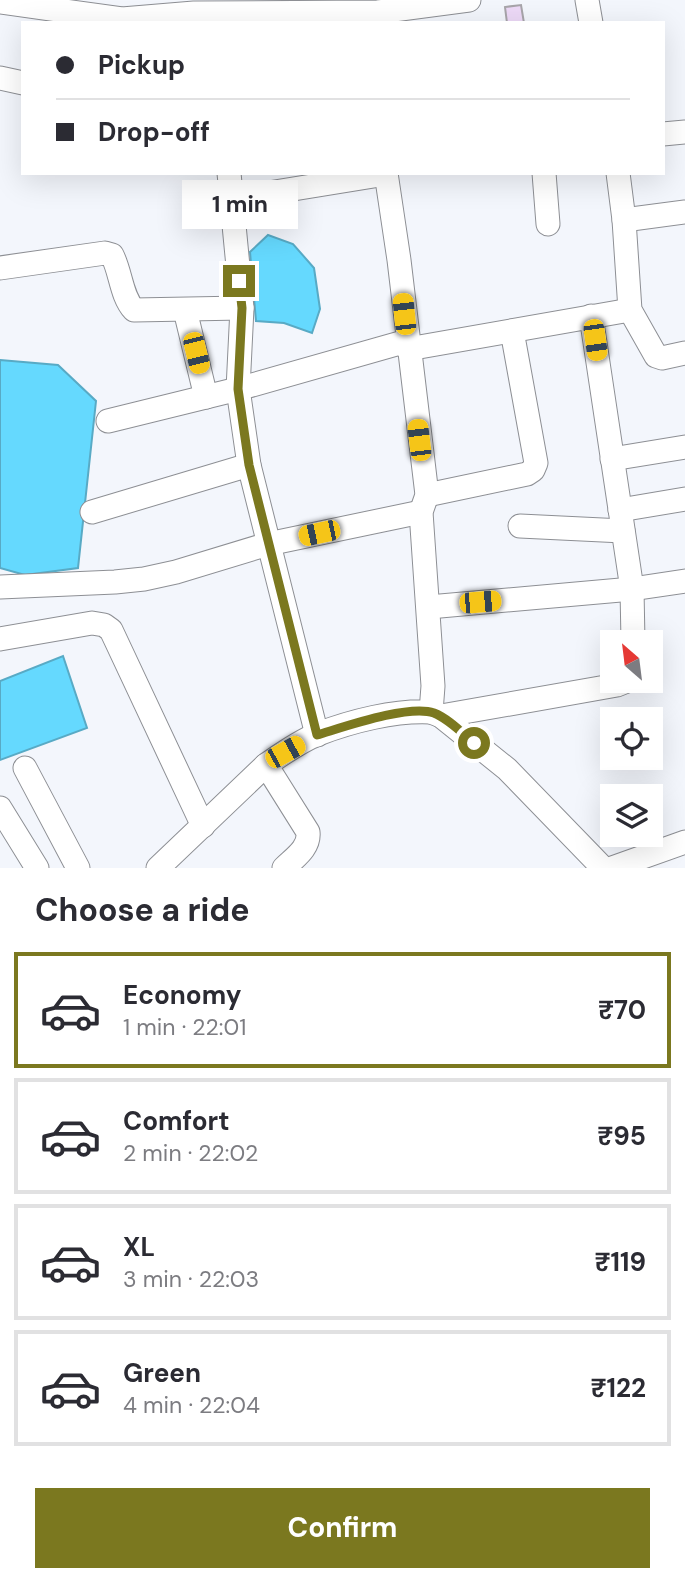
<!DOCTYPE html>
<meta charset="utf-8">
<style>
:root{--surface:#fff;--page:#f2f2f3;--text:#2b2b33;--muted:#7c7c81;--line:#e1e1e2;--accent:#7b781f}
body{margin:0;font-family:"DM Sans",sans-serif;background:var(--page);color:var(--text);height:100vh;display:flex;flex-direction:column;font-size:26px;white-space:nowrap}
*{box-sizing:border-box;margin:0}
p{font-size:23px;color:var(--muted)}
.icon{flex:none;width:38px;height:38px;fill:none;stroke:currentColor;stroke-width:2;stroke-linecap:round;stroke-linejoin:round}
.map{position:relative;height:868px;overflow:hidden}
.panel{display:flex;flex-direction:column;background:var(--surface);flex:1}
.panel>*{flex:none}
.banner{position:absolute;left:21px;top:21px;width:644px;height:154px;border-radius:0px;box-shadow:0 7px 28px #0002;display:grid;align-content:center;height:154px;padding:0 35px;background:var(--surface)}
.needle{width:46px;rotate:332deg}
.tools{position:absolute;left:600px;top:630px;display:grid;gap:14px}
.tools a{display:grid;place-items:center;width:63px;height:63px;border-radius:0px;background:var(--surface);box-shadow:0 7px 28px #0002;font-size:35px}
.end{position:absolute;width:32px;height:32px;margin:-16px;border:9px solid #7b781f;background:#fff;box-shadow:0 0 0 4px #fff}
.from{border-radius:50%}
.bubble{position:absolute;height:49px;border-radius:0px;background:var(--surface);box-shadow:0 7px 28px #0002;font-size:23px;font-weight:700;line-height:49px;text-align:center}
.car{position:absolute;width:21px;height:42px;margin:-21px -10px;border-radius:9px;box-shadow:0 0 5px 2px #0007;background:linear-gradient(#f5c518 24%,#345 0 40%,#f5c518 0 76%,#345 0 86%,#f5c518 0)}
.banner b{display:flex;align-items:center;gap:24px;height:66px;font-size:26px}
.banner b+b{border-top:2px solid var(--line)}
.banner i{width:18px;height:18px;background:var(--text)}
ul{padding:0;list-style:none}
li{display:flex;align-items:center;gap:21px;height:116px;margin:0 14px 10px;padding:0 21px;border:4px solid var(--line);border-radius:0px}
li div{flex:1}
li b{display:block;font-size:26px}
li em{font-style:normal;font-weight:700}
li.on{border-color:var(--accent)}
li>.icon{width:63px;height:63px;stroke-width:1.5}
h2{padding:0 35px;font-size:32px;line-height:84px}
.cta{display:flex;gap:14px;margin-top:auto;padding:14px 35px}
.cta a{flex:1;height:80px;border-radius:0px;background:var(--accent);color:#fff;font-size:28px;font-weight:700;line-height:80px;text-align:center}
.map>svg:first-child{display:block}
.water{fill:#65d9fe;stroke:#58aac5;stroke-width:2}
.building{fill:#edd9f7;stroke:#a8a5aa;stroke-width:2}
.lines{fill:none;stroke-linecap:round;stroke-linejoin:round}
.minor-casing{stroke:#8d8f94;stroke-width:25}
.minor{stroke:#fff;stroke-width:23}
.route{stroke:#7b781f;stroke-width:9}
</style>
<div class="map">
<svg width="685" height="868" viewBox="0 0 685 868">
<rect width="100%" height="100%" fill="#f3f6fc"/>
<!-- water -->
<g class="water">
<path d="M268 235 293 244 314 268 320 309 312 333 284 323 256 321 250 252Z"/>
<path d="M0 360 58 365 96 401 78 568 25 575 0 568Z"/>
<path d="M63 656 87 728 0 760V681Z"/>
</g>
<!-- building -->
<path class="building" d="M521 5 524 23H507L505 7Z"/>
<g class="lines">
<defs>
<g id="minor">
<path d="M587 0 591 23"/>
<path d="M0 2 122 19 194 13 378 12 469 0"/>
<path d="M0 78 23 83"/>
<path d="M663 134 685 132"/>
<path d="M229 173 242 308 238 389 249 465 317 735"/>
<path d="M544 173 548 224"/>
<path d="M618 173 624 220 630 310 656 356 662 358 685 353"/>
<path d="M231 199 386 174"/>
<path d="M624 220 685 212"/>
<path d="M0 268 105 253 112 255C121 272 121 296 134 310L242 308"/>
<path d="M185 310 206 397"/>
<path d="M591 316 632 589 633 642"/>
<path d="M408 349 630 310"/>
<path d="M108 421 238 389 407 341"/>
<path d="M612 459 685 447"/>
<path d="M427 495 527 474 533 470 536 463 512 331"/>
<path d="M620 510 685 499"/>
<path d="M92 512 249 465"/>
<path d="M520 526 623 531"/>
<path d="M0 587 115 582 144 579 176 572 268 544 421 512"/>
<path d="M429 607 632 589 685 581"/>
<path d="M0 639 92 623 104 625 111 630 203 826"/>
<path d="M431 712 441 716 507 769 603 868"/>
<path d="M441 716 617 685 627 681"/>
<path d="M266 765 308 832C310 848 294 858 284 868"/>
<path d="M25 768 78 868"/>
<path d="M0 808 37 868"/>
<path d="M158 868 266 765C282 754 300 741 318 734 352 721 395 710 431 712L433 686 421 512 427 495 399 260 386 173"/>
<path d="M612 868 685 842"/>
</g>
</defs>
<!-- minor casing -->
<use href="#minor" class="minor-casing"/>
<!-- minor -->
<use href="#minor" class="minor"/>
</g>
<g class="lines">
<!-- route -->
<path class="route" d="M239 281 242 308 238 389 249 465 317 735C344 727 409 704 434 713 449 719 462 733 474 743"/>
</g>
</svg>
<div class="tools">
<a><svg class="needle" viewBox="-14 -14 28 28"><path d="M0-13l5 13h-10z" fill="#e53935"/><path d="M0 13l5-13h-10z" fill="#7c7c81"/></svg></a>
<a><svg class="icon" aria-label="locate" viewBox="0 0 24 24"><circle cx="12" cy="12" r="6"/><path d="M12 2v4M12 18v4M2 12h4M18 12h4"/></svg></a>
<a><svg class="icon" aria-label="layers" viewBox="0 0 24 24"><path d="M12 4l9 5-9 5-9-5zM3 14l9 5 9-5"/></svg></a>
</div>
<i class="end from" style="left:474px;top:743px"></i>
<i class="end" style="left:239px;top:281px"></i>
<div class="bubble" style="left:182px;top:180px;width:116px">1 min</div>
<i class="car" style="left:404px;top:314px;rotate:354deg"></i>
<i class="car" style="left:595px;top:340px;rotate:172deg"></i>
<i class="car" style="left:196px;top:353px;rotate:166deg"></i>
<i class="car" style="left:419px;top:440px;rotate:353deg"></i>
<i class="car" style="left:319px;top:533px;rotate:258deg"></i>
<i class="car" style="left:480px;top:602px;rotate:85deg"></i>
<i class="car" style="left:285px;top:752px;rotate:61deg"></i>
<div class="banner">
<b><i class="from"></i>Pickup</b>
<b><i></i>Drop-off</b>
</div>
</div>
<section class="panel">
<h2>Choose a ride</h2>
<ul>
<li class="on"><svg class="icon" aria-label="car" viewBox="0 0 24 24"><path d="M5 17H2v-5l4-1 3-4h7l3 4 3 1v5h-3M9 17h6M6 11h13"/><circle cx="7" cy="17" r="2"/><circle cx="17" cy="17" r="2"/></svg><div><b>Economy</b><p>1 min · 22:01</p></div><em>₹70</em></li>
<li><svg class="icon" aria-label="car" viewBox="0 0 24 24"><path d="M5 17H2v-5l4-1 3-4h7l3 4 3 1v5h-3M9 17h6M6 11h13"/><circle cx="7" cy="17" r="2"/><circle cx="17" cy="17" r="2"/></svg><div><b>Comfort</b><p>2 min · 22:02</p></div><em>₹95</em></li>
<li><svg class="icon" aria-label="car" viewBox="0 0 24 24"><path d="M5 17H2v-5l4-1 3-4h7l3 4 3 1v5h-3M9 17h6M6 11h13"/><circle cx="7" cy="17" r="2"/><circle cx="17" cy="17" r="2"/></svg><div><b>XL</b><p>3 min · 22:03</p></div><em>₹119</em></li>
<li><svg class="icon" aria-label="car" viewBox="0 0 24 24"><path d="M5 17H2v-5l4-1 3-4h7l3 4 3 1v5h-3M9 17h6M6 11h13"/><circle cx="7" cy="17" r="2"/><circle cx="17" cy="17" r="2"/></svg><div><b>Green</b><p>4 min · 22:04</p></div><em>₹122</em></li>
</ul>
<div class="cta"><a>Confirm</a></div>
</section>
